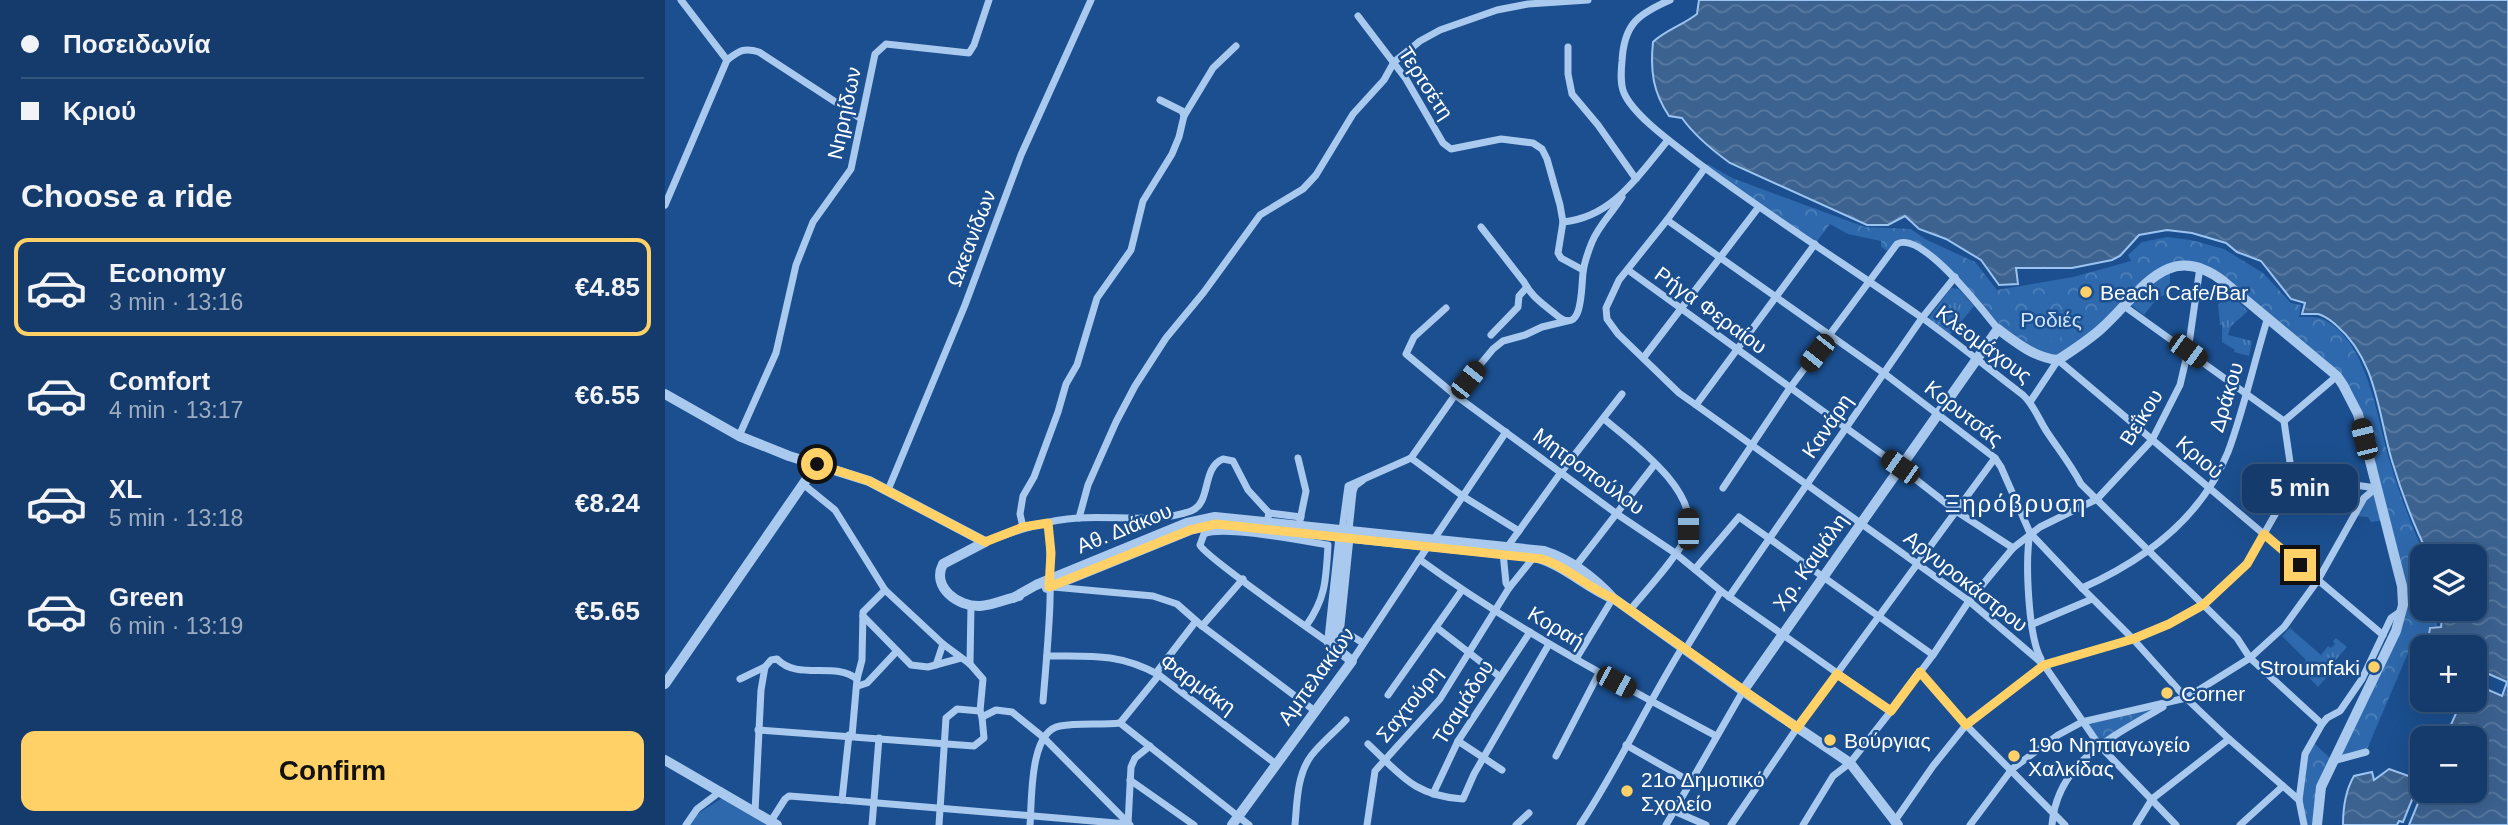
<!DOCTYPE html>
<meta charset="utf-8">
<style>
:root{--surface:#143b6b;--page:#214673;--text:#f1f3f6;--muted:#9dadc1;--line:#33557e;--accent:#ffd166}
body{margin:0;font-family:Arial,sans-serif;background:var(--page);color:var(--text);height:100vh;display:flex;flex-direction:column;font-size:26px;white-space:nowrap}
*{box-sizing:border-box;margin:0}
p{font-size:23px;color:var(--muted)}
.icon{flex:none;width:38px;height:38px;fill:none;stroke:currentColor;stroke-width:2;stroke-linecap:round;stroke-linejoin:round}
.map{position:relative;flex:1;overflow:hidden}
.details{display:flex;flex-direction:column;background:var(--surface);width:665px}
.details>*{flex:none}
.top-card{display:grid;align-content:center;height:154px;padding:0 21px;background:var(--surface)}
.controls{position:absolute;left:1745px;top:544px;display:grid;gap:14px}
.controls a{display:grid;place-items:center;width:77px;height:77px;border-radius:14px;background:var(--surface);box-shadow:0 7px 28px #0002,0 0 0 2px var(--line);font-size:35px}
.end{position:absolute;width:32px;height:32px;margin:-16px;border:9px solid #ffd166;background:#111;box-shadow:0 0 0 4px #111}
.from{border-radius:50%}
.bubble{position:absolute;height:49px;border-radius:14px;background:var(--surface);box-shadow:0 7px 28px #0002,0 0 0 2px var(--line);font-size:23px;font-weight:700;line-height:49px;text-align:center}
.car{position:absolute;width:21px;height:42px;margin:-21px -10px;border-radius:9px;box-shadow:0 0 5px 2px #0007;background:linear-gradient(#222 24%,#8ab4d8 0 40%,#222 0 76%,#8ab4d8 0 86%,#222 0)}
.top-card b{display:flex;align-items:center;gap:24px;height:66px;font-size:26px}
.top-card b+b{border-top:2px solid var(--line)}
.top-card i{width:18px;height:18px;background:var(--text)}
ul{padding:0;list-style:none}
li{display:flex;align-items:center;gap:21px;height:98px;margin:0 14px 10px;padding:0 7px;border:4px solid transparent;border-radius:14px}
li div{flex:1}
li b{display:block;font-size:26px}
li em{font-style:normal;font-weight:700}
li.active{border-color:var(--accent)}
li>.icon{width:63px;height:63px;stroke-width:1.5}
h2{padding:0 21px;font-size:32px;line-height:84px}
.cta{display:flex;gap:14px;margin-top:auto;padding:14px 21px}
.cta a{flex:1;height:80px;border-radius:14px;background:var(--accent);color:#111;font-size:28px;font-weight:700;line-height:80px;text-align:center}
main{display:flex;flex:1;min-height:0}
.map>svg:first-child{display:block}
.grass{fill:url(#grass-tufts)}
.park{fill:url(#park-crowns)}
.garden{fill:#2e69ad}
.water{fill:url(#water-waves);stroke:#9cc4f0;stroke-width:2}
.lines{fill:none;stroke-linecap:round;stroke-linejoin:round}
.minor{stroke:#a9c9ee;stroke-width:7}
.tertiary{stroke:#a9c9ee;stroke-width:10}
.route{stroke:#ffd166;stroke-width:9}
.poi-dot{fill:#ffd166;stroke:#1b4f8f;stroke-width:2.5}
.labels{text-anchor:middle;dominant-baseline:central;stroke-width:5;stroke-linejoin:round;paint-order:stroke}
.street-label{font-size:21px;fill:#fff;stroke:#1b4f8f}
.poi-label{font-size:21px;fill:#fff;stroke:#1b4f8f;text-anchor:start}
.park-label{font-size:21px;fill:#cfe3fa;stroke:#1b4f8f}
.quarter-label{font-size:24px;letter-spacing:2px;fill:#fff;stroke:#1b4f8f}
</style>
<main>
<section class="details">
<div class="top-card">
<b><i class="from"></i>Ποσειδωνία</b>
<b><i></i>Κριού</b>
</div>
<h2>Choose a ride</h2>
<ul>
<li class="active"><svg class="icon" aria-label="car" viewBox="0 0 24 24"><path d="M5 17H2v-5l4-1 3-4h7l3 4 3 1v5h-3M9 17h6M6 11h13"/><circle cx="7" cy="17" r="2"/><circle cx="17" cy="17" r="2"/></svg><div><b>Economy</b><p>3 min · 13:16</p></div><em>€4.85</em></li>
<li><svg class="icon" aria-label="car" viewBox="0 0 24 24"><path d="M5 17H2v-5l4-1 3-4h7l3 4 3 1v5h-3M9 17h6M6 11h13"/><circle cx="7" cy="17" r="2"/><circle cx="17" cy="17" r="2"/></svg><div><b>Comfort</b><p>4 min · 13:17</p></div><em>€6.55</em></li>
<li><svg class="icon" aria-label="car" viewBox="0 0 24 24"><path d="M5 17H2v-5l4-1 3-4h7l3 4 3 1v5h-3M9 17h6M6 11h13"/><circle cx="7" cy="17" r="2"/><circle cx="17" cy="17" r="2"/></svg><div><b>XL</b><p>5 min · 13:18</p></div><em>€8.24</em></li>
<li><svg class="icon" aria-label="car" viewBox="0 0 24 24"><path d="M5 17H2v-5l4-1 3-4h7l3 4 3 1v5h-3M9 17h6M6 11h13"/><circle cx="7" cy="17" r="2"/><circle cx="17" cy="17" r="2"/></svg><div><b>Green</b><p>6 min · 13:19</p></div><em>€5.65</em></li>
</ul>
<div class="cta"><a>Confirm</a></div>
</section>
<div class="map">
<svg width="1843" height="825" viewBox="0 0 1843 825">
<defs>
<pattern id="grass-tufts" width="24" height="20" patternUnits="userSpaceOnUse" patternTransform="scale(1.75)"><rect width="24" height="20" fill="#2e69ad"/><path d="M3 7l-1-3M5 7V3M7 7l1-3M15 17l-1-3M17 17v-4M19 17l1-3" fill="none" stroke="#4d80b9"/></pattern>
<pattern id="park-crowns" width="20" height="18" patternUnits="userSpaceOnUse" patternTransform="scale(1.75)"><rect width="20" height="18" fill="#2e69ad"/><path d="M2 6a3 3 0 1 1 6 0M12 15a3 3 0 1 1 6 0" fill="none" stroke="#4d80b9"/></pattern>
<pattern id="water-waves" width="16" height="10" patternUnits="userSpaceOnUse" patternTransform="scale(1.75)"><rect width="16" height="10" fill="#3c6290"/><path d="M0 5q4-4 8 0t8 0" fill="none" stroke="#597aa1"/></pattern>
</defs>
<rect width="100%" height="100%" fill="#1b4f8f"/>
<!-- grass -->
<g class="grass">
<path d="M1505 273V294L1493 297 1479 315 1462 302 1484 278Z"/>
<path d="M1286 288 1294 289 1309 306 1285 335 1263 319Z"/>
<path d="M1563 292 1583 311 1566 326 1563 335 1587 341 1584 356 1569 352 1570 350 1557 342V325H1555L1553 305Z"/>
<path d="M1625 628 1656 655 1663 646 1666 648 1670 644 1668 641 1671 638 1682 647 1667 664 1669 669 1653 687 1635 668 1641 660 1617 636Z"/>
</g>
<!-- park -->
<g class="park">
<path d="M1043 164 1067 178 1200 227 1246 229 1260 239 1310 262 1332 290 1408 277 1466 261 1463 255 1477 242 1502 237 1526 240 1559 249 1598 273 1626 303 1636 305 1634 317C1642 317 1652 316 1660 320 1705 345 1712 421 1726 465 1735 496 1747 526 1760 556H1757V609H1773V617L1770 619 1772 626H1765L1761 647 1746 646 1703 747 1697 753 1667 761 1652 825H1639C1635 799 1634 765 1648 742L1667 760 1738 605 1719 520 1706 522 1703 517 1688 516 1711 488 1693 414 1672 376 1544 270 1509 267 1393 360 1333 329 1293 280 1258 251 1237 242 1226 253 1216 247V241L1183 234 1165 224 1150 244 1040 168Z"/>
<path d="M1503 704 1434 745 1417 722Z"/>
</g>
<!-- garden -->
<g class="garden">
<path d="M1385 311 1397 312 1395 342 1368 339 1370 323 1384 324Z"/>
<path d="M62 795 112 825H24L32 814Z"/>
</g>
<!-- water -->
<g class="water">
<path d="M1034 0H1843V825H1744L1758 791H1810V738H1780L1797 700H1810V684L1837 696 1842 682 1810 668V648L1762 647 1765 628 1776 627 1778 609H1810V556H1764C1749 526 1737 494 1727 461 1713 414 1712 360 1671 325 1666 321 1661 316 1653 314 1648 314 1642 314 1637 314L1640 303 1626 299 1596 261 1572 252 1561 243 1527 233 1502 230 1474 235 1455 256 1447 260 1407 268H1351L1353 284 1334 285 1316 260 1281 239 1254 229 1240 216 1223 225H1202L1065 163C1047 150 1030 136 1017 118L1004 116C988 92 985 71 988 42 1001 30 1018 25 1032 14Z"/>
<path d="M1724 769 1755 780 1738 822 1734 821 1732 825H1678C1678 807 1680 791 1689 776L1707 772 1709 780Z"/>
</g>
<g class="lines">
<!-- minor -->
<g class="minor">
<path d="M16 0 62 60"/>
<path d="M1005 0C973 14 959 24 957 61 956 72 955 84 959 93 969 116 1009 144 1028 159 1102 215 1180 264 1256 317 1291 342 1324 369 1358 395 1369 405 1374 420 1382 432 1394 450 1406 465 1416 484L1572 638 1585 658 1657 724"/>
<path d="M693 16 741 79 778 143 786 149 836 139 868 143 877 149 882 159 895 205 898 222 893 253 896 258 918 270"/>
<path d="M903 47V74L907 94 933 125 971 179"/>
<path d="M519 116 548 68 571 46"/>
<path d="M0 205 62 60C74 51 79 47 94 52L195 118"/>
<path d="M1002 220 1220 374 1330 458 1336 467 1365 533 1417 588 1468 639 1521 698 1564 739 1634 800 1639 825"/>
<path d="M898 222C948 217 973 176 1003 140"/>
<path d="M816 227 859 282C866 296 877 303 889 313 918 340 916 290 918 273 919 263 923 252 927 242 934 225 948 212 957 197"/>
<path d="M1150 244 1031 405 1304 601 1379 665 1434 745 1511 825"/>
<path d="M963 270 1235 467 1291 511 1348 548"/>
<path d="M781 308 749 337 741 354 790 395 952 514 1010 553 1056 591 1226 711"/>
<path d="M826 335 853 307 854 296 862 287"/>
<path d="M979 357 1093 208"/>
<path d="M1365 402 1393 360 1718 635"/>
<path d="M1031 405 1014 393 953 334 942 319 941 308 954 280 1002 220 1040 168"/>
<path d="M939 419C968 443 1039 494 1021 537 1013 556 979 593 965 610"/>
<path d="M1619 421 1672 376"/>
<path d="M74 436 111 353 131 265 148 222 186 169 210 54 221 44 304 53 309 45 324 0"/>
<path d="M633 458 641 491 634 525"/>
<path d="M746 458 799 497 854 531"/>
<path d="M1627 476 1711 488"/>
<path d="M138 484 170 510 220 590 278 644 305 664 318 679 315 711 317 717 331 710 347 712 378 737 465 825"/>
<path d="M1058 488 1125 388 1232 244C1257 230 1318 311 1333 329"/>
<path d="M223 490 300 305 356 155 426 0"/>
<path d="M604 513 636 517"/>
<path d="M414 518 423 485 451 422 470 386 501 338 539 292 595 215 638 189 651 175 688 114 719 80 729 62 755 41 775 30 832 10 863 4 923 0"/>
<path d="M358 527 355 514 358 496 369 477 393 412 401 384 412 365 432 298 466 250 478 201 507 154 514 137 519 116 517 111 495 100"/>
<path d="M677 530 683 486 746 458 790 395 828 349 838 341 860 335 877 327 902 321"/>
<path d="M684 530 688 492 690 486 697 481"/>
<path d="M1365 533C1360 560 1363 636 1376 659"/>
<path d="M769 539 841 432"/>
<path d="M320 542C351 531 380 520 413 518 449 515 490 524 526 511 547 503 536 468 558 459L568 461 583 490 604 513 602 522"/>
<path d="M754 559C847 627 949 681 1051 736"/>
<path d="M910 567 990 464"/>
<path d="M1030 569 1074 517 1268 655"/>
<path d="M388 587 488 596 512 604 537 626 650 711"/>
<path d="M844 588 841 583 838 553 897 471 957 394"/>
<path d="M1417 588C1480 560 1536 519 1563 452 1579 409 1589 362 1603 317"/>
<path d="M797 590 771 627 834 676"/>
<path d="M1064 597 1257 318 1290 277"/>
<path d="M198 616 246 665 263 667 296 658"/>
<path d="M1368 624 1427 599"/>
<path d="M537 626 578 579"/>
<path d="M641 626C661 598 661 579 663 545 637 541 559 525 539 534L535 545C539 556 646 630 664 643"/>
<path d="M674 628 698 643"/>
<path d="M1020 650 1056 591"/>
<path d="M382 656C425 656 455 653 494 675L611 764"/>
<path d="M911 659 948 598"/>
<path d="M687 661 763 546"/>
<path d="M305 664 306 605"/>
<path d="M271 665 278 644"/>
<path d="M1255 672 1301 725 1400 825"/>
<path d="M491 673 531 621"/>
<path d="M75 679 100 667"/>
<path d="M192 679 197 660 198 612 220 590"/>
<path d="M193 686 202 683 232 651"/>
<path d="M723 695 771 627"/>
<path d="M378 701C383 642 389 581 383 523"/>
<path d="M455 723 494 675"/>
<path d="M93 730 309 746 319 738 317 717"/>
<path d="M184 735 177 800 463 824"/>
<path d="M793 741 837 770"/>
<path d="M703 744C736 775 749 796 798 799L809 774 884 644"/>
<path d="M961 745 1026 782"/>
<path d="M891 756 934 673"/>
<path d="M1668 761 1701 752"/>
<path d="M465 780 529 825"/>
<path d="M768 794 793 741 865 632"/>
<path d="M1634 800 1640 754 1657 724 1662 718 1675 711 1697 679 1726 618 1736 611"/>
<path d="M1009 811 1041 825"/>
<path d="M90 812 96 690 100 667 106 660 112 659C133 681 169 661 192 679L187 736"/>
<path d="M106 821 120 799 124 796 177 800"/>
<path d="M1229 822 1268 766 1301 725 1379 665 1468 639 1505 624 1538 605 1582 564 1621 495 1627 476 1619 421 1459 306"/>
<path d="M463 824 466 767 470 758 485 746"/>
<path d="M21 825 32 809 56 791"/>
<path d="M207 825 214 738"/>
<path d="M274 825 281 718 292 709 315 711"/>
<path d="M365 825C367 801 364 731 395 726 412 723 437 725 455 723L584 825"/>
<path d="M630 825C632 802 632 775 646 756 656 743 670 732 681 720"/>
<path d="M702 825 710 771 775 699 844 588 869 557"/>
<path d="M851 825 864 813"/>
<path d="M915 825C953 768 981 706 1017 648"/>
<path d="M1001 825 1078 691"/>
<path d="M1066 825 1132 728 1330 458"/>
<path d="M1138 825 1168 776 1185 763 1226 711 1268 655 1304 601 1348 548 1375 527 1432 499 1487 440 1515 385 1523 351 1535 267"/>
<path d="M1305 825 1347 769 1393 735 1417 722 1521 698 1585 658 1619 627 1653 580 1699 498 1711 488"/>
<path d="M1387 825C1392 761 1449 736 1498 707"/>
<path d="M1471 825 1487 799 1564 739"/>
<path d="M1575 825 1618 786"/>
</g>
<!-- tertiary -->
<g class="tertiary">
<path d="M0 394 74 436 124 456 204 481 320 542"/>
<path d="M320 542 278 564C266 587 293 607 315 606 328 605 341 599 354 596"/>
<path d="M382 588 525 530 551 524 870 557C898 565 918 585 944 597"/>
<path d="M348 598 371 585 522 523 550 517 879 551C905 559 930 578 948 598L1078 691 1185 763 1233 825"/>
<path d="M672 649 684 533"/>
<path d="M0 684 152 464"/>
<path d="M1078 691 1333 329C1350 342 1370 358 1393 360 1408 350 1424 340 1437 328 1475 294 1502 238 1558 281L1672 376 1678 385 1693 414 1737 586 1738 605 1731 631 1656 787 1652 825"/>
<path d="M0 760 112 825"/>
<path d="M567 825 687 661 664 643 676 532"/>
</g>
</g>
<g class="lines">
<!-- route -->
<path class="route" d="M152 464 204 481 320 542 358 527 383 523 386 553 384 587 525 530 551 524 877 559C903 567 923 588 948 598L1132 728 1172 674 1226 711 1255 672 1301 725 1379 665 1468 639 1504 624 1538 605 1582 564 1599 534 1635 565"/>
</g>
<!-- markers -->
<g class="poi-dot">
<circle cx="1421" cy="292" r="7"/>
<circle cx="1709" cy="667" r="7"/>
<circle cx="1502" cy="693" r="7"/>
<circle cx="1165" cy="740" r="7"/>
<circle cx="1349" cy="756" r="7"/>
<circle cx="962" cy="791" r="7"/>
</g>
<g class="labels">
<!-- street labels -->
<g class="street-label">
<text transform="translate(761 83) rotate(57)">Τερτσέτη</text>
<text transform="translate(179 113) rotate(-78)">Νηρηίδων</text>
<text transform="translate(306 238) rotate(-69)">Ωκεανίδων</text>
<text transform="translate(1046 310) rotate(36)">Ρήγα Φεραίου</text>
<text transform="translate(1319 344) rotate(37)">Κλεομάχους</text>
<text transform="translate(1561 397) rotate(-73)">Δράκου</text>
<text transform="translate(1299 413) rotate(38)">Κορυτσάς</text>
<text transform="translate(1476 417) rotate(-58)">Βεΐκου</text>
<text transform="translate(1162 426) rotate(-56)">Κανάρη</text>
<text transform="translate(1535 457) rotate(40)">Κριού</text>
<text transform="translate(924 471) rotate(36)">Μητροπούλου</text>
<text transform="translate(459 528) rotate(-22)">Αθ. Διάκου</text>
<text transform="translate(1145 562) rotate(-55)">Χρ. Καψάλη</text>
<text transform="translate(1301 581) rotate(38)">Αργυροκάστρου</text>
<text transform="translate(891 627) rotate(31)">Κοραή</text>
<text transform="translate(651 676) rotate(-54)">Αμπελακίων</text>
<text transform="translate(533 684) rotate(36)">Φαρμάκη</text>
<text transform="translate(798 702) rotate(-58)">Τσαμάδου</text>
<text transform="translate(744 704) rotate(-51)">Σαχτούρη</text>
</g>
<!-- poi labels -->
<g class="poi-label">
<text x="1435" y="292">Beach Cafe/Bar</text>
<text x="1695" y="667" text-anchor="end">Stroumfaki</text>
<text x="1516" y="693">Corner</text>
<text x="1179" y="740">Βούργιας</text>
<text x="1363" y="744">19ο Νηπιαγωγείο<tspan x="1363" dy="24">Χαλκίδας</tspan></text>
<text x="976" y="779">21ο Δημοτικό<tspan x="976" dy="24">Σχολείο</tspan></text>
</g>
<!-- park labels -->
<g class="park-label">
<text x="1386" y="319">Ροδιές</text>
</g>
<!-- quarter labels -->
<g class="quarter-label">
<text x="1351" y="503">Ξηρόβρυση</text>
</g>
</g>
</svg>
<div class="controls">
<a><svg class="icon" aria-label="layers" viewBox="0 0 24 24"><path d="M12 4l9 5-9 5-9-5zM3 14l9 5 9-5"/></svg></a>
<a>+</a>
<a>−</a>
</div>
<i class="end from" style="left:152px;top:464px"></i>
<i class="end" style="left:1635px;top:565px"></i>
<div class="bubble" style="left:1577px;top:464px;width:116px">5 min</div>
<i class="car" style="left:1523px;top:351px;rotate:126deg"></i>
<i class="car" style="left:1152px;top:353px;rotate:218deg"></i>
<i class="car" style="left:803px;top:380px;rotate:38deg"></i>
<i class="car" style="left:1699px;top:439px;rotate:346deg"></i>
<i class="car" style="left:1235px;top:467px;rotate:305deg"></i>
<i class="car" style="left:1023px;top:529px;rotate:0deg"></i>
<i class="car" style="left:951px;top:682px;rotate:118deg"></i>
</div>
</main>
